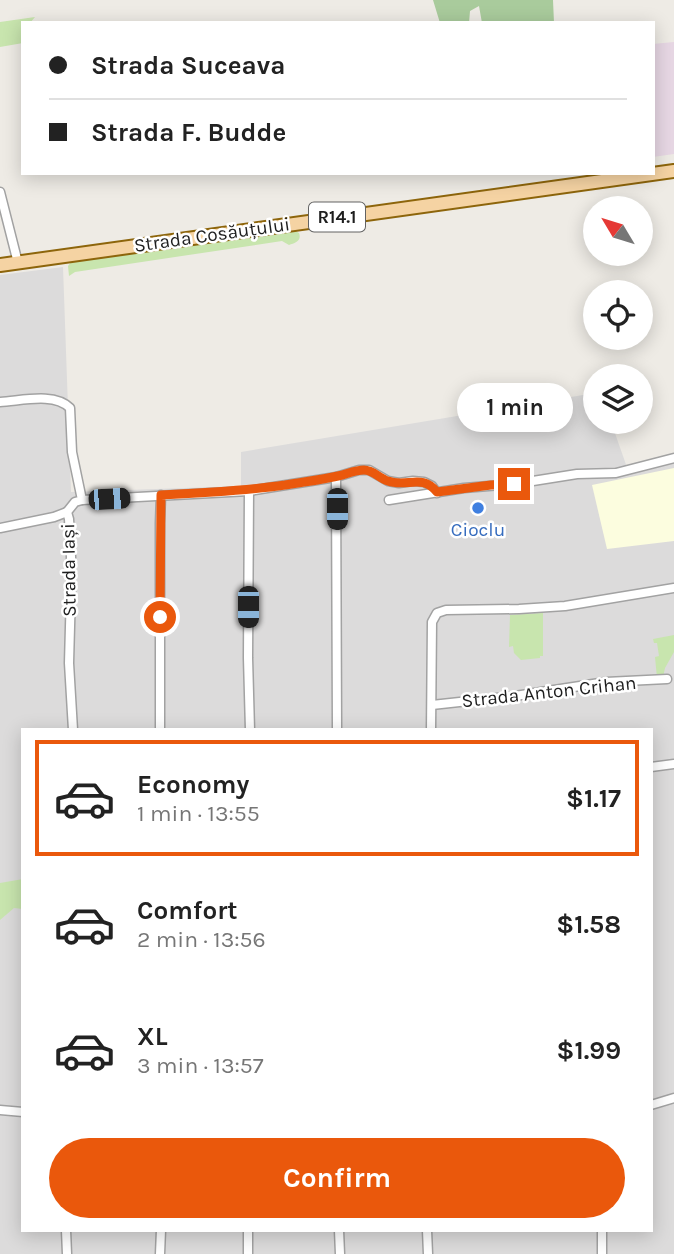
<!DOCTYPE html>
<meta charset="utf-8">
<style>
:root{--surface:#fff;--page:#f2f2f2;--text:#222;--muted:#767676;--line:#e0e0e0;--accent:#ea580c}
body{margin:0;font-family:Karla,sans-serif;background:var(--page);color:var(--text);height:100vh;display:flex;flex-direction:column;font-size:26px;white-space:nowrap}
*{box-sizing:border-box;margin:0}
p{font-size:23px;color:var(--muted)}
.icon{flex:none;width:38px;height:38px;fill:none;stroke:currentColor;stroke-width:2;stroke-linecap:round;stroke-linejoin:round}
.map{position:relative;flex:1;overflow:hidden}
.side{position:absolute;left:21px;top:728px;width:632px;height:504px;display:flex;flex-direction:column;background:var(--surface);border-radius:0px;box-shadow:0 4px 18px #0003}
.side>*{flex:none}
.hud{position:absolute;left:21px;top:21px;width:634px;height:154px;border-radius:0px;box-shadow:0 4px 18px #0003;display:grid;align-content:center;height:154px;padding:0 28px;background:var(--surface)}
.needle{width:46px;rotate:308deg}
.fabs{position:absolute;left:583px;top:196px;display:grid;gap:14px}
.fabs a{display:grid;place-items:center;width:70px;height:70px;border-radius:50%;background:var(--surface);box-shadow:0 4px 18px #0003;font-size:35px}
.end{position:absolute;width:32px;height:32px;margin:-16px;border:9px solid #ea580c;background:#fff;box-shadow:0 0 0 4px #fff}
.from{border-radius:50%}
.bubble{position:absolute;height:49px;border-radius:24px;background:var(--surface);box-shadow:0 4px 18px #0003;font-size:23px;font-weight:700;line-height:49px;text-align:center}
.car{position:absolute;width:21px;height:42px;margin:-21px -10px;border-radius:9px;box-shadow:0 0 5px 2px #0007;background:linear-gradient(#222 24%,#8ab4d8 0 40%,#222 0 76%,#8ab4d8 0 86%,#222 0)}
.hud b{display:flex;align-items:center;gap:24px;height:66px;font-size:26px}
.hud b+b{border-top:2px solid var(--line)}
.hud i{width:18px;height:18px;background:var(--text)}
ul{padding:12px 0 0;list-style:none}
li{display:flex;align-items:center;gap:21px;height:116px;margin:0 14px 10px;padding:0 14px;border:4px solid transparent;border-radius:0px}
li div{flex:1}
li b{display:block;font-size:26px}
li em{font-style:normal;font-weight:700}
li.current{border-color:var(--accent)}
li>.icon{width:63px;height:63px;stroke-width:1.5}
.cta{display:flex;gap:14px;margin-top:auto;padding:14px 28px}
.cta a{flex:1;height:80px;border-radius:42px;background:var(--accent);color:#fff;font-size:28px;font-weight:700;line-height:80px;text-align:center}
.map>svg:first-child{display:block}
.residential{fill:#dcdbdb;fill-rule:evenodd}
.industrial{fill:#e7d7e4}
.education{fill:#fcfddf}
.grass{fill:#c8e5ae}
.forest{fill:#a9cb9c}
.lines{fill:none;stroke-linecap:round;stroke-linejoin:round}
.street-casing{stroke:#a2a2a2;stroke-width:11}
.primary-casing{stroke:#8d650b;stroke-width:16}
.street{stroke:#fff;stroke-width:8}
.primary{stroke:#f5d3a3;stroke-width:12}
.route{stroke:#ea580c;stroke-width:9}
.shop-dot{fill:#3f7fe0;stroke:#fff;stroke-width:2.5}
.labels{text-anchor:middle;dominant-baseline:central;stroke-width:5;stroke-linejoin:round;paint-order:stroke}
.shield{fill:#fff;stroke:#626262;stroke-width:2}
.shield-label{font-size:18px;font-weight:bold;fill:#1e1e1e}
.street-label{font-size:19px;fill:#1e1e1e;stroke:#fff}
.shop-label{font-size:19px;fill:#366cbe;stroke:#fff}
</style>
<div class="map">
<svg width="674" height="1254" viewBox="0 0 674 1254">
<rect width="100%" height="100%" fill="#eeebe5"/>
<!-- residential -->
<path class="residential" d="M63 267 71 492 241 486V452L595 393V422H611L629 473 674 463V1254H0V275ZM23 730H651V1230H23Z"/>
<!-- industrial -->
<path class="industrial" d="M674 42V154L653 157V44Z"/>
<!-- education -->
<path class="education" d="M674 468V541L607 549 592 485Z"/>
<!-- grass -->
<g class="grass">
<path d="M35 17 30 23H23V43L0 47V22Z"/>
<path d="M294 230 299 233C302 241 295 243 289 245L282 241 75 272 69 276 68 266 71 262 281 231Z"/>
<path d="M543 613V656H540V658L521 660 514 653 513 646 509 647 510 615Z"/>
<path d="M674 635V652L665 668 663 677 657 678 655 657 659 656 657 643H654L653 639Z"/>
<path d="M23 879V909L14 908 0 920V883Z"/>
</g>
<!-- forest -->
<path class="forest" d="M433 0H553L554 23H482L479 6 470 11 469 23H440Z"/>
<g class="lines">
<defs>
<g id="street">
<path d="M0 192 18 263"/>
<path d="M0 402C21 401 54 392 70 408L72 452 82 500 75 502 67 512 69 519 71 557V590L69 663 73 730"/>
<path d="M336 477 337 730"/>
<path d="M249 491 248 658 250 730"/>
<path d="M82 500 249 491 336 477 359 470H369L388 481 399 483 413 481 424 482 432 486 437 493"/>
<path d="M389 500 464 488 514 484 577 474 616 473 674 458"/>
<path d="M0 528 54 517 67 512"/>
<path d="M432 705 515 696 606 682 667 679"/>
<path d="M160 730V523L161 495"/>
<path d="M431 730 432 622 437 613 446 610 519 609 565 606 674 588"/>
<path d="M651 767 674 764"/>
<path d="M651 1105 674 1098"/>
<path d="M0 1110 23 1112"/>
<path d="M66 1230 67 1254"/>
<path d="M339 1230 340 1254"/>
<path d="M427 1230 428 1254"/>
<path d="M602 1230V1254"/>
<path d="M160 1254 161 1230"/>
<path d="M248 1254V1230"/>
</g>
<path id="primary" d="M0 265 674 171"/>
</defs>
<!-- street casing -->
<use href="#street" class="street-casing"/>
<!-- primary casing -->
<use href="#primary" class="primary-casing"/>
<!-- street -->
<use href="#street" class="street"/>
<!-- primary -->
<use href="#primary" class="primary"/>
</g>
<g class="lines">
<!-- route -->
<path class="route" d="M160 617 161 495C203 493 244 491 285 485 302 482 321 480 338 476 347 474 355 470 364 470 373 470 379 478 388 481 407 488 422 473 437 492L491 485 514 484"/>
</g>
<!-- markers -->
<circle class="shop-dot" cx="478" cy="508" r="7"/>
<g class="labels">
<!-- shield labels -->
<rect class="shield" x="309" y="202.5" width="56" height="29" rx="5"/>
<g class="shield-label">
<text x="337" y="217">R14.1</text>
</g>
<!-- street labels -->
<g class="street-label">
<text transform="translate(212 235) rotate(-8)">Strada Cosăuțului</text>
<text transform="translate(69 570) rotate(-91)">Strada Iași</text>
<text transform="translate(549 692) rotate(-6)">Strada Anton Crihan</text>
</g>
<!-- shop labels -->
<g class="shop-label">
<text x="478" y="530">Cioclu</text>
</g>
</g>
</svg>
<div class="fabs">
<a><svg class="needle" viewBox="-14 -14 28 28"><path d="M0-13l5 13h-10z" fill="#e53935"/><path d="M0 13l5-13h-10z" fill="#767676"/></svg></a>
<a><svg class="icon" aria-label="locate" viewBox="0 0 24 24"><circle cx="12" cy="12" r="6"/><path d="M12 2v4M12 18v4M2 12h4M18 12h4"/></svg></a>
<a><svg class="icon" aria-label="layers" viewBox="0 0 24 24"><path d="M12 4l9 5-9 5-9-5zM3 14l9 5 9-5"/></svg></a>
</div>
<i class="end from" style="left:160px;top:617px"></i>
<i class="end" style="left:514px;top:484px"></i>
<div class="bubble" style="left:457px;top:383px;width:116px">1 min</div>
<i class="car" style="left:109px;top:499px;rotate:87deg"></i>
<i class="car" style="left:337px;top:509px;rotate:180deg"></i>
<i class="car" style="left:248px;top:607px;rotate:180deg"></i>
<div class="hud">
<b><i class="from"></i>Strada Suceava</b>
<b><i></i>Strada F. Budde</b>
</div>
<section class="side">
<ul>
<li class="current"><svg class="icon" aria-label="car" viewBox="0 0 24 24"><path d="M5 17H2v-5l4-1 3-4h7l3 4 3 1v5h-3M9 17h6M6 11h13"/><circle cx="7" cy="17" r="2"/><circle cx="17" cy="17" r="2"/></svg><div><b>Economy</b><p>1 min · 13:55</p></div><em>$1.17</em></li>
<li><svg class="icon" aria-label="car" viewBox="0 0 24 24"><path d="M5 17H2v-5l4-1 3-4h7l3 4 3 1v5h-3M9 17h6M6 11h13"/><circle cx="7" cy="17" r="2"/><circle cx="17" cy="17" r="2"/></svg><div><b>Comfort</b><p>2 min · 13:56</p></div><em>$1.58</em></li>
<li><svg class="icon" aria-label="car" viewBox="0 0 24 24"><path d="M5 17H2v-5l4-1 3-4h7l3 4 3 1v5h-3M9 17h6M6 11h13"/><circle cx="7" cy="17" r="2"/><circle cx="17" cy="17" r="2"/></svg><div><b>XL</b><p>3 min · 13:57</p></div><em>$1.99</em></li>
</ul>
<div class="cta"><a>Confirm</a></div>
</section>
</div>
